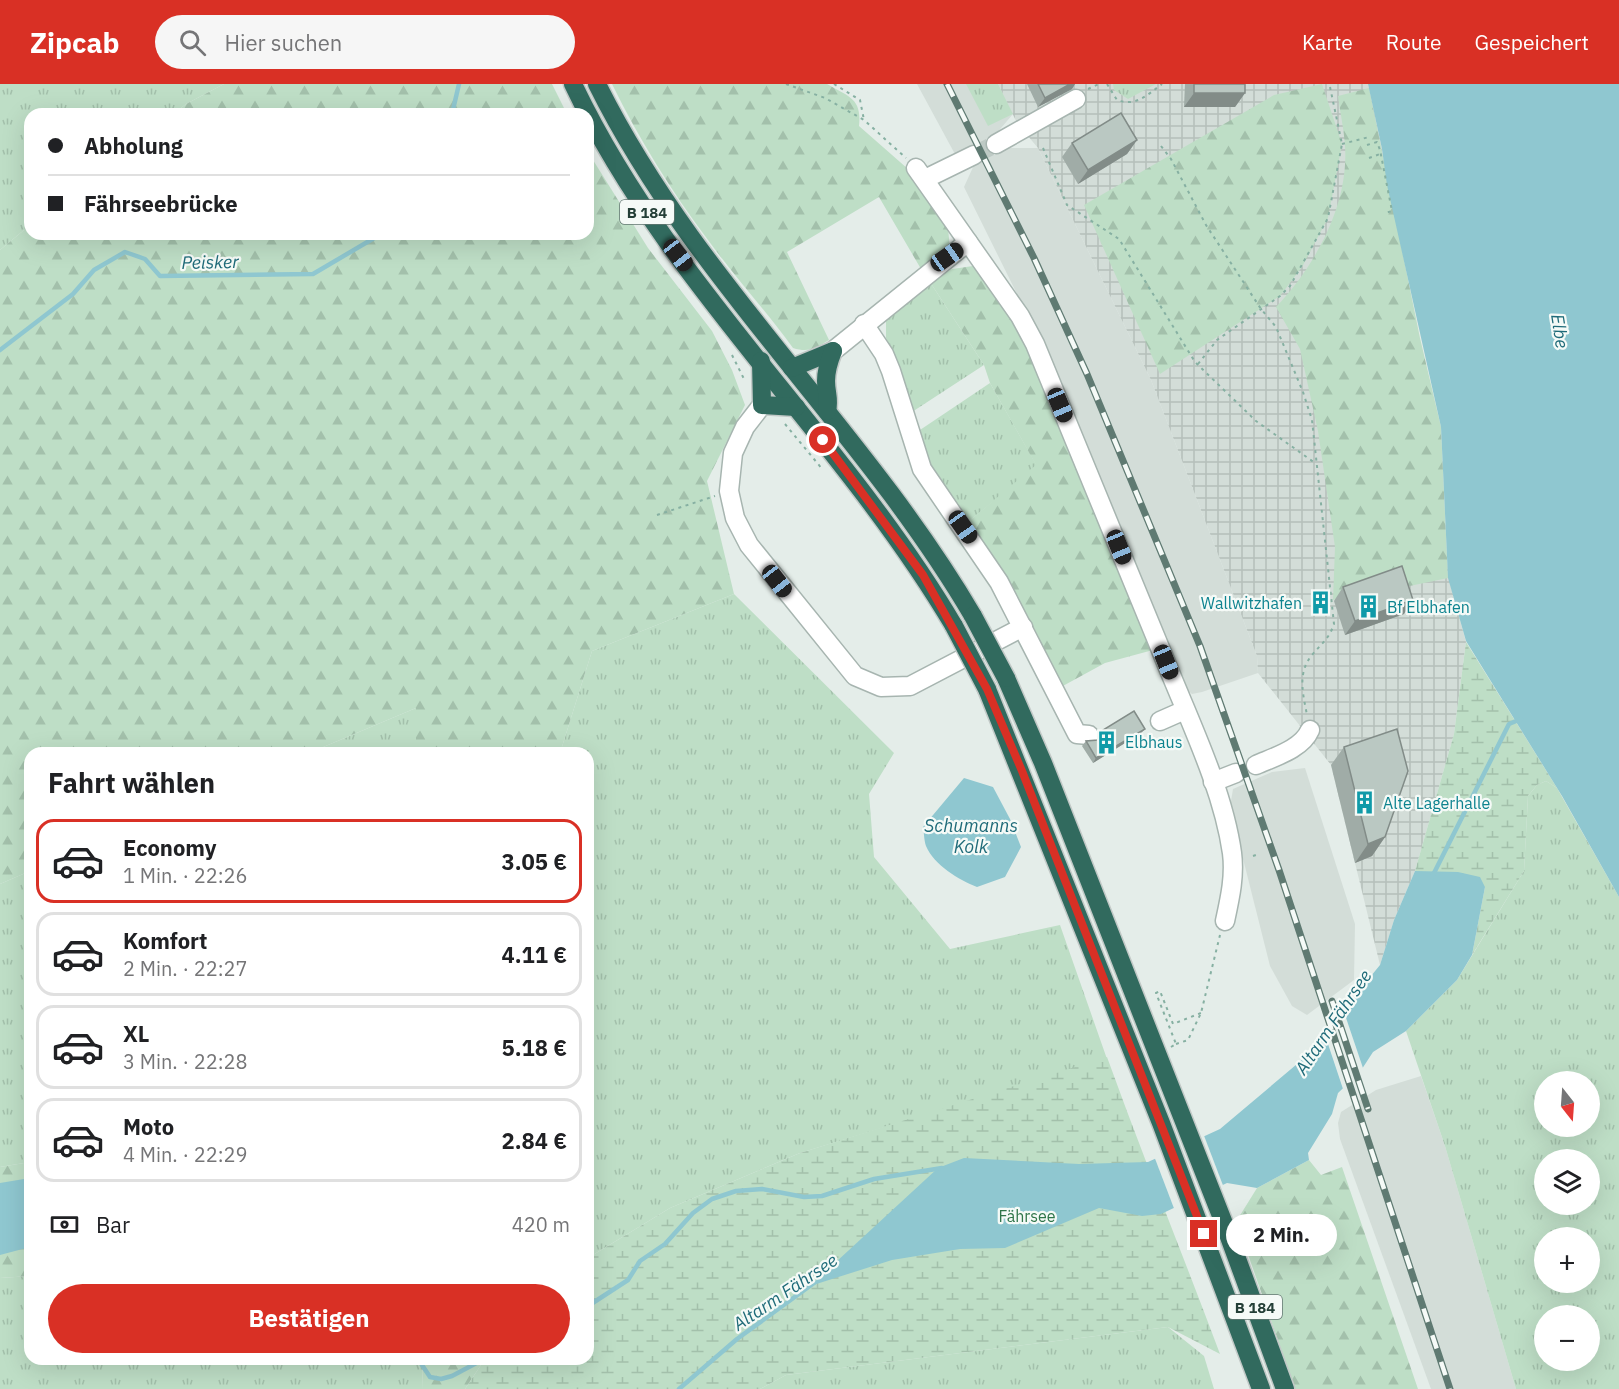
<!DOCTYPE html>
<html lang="de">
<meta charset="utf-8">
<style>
:root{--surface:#fff;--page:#f6f6f6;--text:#202124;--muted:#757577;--line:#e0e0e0;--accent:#d93025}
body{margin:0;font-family:"IBM Plex Sans",sans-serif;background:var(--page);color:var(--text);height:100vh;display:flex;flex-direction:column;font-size:22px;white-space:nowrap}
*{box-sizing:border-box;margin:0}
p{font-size:20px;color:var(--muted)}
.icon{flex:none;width:33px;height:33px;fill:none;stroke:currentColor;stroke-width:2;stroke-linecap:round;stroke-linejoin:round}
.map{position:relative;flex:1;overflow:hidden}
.sheet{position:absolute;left:24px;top:663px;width:570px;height:618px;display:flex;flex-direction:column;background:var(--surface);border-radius:18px;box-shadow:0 6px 24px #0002}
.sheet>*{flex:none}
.banner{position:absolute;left:24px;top:24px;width:570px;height:132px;border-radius:18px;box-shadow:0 6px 24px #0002;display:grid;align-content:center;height:132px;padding:0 24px;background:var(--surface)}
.needle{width:39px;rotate:163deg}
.buttons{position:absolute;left:1534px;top:987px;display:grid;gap:12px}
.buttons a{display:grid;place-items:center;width:66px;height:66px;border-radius:50%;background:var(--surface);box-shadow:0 6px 24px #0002;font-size:30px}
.end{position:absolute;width:27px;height:27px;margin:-14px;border:8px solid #d93025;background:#fff;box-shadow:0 0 0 3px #fff}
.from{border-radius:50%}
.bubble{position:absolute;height:42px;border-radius:21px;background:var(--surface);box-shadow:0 6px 24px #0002;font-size:20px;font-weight:700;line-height:42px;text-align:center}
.car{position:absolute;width:18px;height:36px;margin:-18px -9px;border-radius:8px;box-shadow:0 0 4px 2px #0007;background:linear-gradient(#222 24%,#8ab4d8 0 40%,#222 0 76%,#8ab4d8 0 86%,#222 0)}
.banner b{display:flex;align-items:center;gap:21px;height:57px;font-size:22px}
.banner b+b{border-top:2px solid var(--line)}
.banner i{width:15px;height:15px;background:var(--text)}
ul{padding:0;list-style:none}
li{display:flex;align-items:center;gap:18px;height:84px;margin:0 12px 9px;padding:0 12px;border:3px solid var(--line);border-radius:18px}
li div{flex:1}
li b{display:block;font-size:22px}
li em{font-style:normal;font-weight:700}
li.on{border-color:var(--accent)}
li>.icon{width:54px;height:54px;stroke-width:1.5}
h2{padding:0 24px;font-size:27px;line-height:72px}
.pay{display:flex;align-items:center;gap:15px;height:66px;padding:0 24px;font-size:22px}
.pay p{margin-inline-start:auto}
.primary-button{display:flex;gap:12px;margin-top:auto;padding:12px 24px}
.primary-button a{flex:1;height:69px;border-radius:36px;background:var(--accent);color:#fff;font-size:24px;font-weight:700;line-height:69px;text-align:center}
header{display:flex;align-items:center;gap:36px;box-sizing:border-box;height:84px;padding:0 30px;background:var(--accent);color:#fff}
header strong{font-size:28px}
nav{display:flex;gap:33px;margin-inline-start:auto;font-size:21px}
.search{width:420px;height:54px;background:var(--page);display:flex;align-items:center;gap:15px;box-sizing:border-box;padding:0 21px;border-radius:33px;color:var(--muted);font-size:22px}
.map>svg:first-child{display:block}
.built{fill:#d3ddd8}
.industrial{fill:url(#industrial-grid)}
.grass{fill:url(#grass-tufts);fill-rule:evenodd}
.forest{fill:url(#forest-firs)}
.wetland{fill:url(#wetland-marsh)}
.water{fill:#8fc7d0}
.pier{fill:#e4ede9}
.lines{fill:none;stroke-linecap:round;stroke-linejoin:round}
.stream{stroke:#8fc7d0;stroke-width:4.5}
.minor-tunnel{stroke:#becac5;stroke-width:18;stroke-dasharray:18 9;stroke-linecap:butt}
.minor-casing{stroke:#a7b5b0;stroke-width:21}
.highway-casing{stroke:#c2c9c7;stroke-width:21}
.path{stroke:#86b0a2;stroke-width:2;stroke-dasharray:3 4.5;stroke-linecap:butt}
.minor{stroke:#fff;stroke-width:18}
.highway{stroke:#316a5e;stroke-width:18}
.rail-casing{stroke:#5f7a72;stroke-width:7}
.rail{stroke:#f5faf7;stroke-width:4.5;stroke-dasharray:14;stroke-linecap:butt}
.highway-bridge-casing{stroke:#c2c9c7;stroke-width:21;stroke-linecap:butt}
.highway-bridge{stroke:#316a5e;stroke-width:18}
.wall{fill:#a0aca7}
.shaded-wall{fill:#828c88}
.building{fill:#bac8c2;stroke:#828c88;stroke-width:1.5}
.route{stroke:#d93025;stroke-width:8}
.labels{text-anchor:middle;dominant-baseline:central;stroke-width:4.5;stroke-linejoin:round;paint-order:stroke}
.shield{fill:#f5faf7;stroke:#637771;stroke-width:1.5}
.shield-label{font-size:15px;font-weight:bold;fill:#243f37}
.culture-label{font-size:16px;fill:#0d838f;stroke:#f5faf7;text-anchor:start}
.park-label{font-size:16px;fill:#2f7549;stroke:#f5faf7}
.water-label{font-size:18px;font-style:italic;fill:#1f6b79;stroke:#f5faf7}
</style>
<header>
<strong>Zipcab</strong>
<div class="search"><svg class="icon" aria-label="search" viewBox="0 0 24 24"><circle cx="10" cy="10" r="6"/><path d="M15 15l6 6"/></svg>Hier suchen</div>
<nav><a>Karte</a><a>Route</a><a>Gespeichert</a></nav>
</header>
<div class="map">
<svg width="1619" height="1305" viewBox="0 0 1619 1305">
<defs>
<pattern id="industrial-grid" width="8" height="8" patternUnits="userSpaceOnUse" patternTransform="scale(1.5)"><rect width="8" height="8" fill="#d3ddd8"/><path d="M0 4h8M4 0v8" fill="none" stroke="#b5bfba"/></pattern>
<pattern id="grass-tufts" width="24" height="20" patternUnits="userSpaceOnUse" patternTransform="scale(1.5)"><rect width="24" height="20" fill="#bedec6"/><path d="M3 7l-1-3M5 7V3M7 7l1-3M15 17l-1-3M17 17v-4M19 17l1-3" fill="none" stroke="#a3c0ab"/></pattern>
<pattern id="forest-firs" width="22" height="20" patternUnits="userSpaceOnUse" patternTransform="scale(1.5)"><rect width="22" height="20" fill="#bedec6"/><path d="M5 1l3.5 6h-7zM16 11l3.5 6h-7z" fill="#a3c0ab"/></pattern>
<pattern id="wetland-marsh" width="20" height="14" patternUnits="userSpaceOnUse" patternTransform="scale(1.5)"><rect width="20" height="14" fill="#bedec6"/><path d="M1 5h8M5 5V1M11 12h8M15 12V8" fill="none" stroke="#a3c0ab"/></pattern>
</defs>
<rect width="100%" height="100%" fill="#e4ede9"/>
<!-- built -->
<g class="built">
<path d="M917 0H998L1013 30 995 51 956 72Z"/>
<path d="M1008 64H1038L1151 296 1257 572 1258 589 1202 608 1192 610 1186 605 1024 224 964 103 974 81Z"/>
<path d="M1305 684 1355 840 1354 896 1307 931 1292 922 1270 882 1230 723 1233 705 1272 688Z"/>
<path d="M1421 992 1445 1062 1516 1305H1431L1340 1055 1338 1039 1341 1028 1376 1006Z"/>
</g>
<!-- industrial -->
<path class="industrial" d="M998 0H1368L1382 65 1451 503 1466 558 1454 650 1415 787 1394 836 1380 881 1331 681 1258 589 1257 572 1151 296 1038 64 1017 39Z"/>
<!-- grass -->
<g class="grass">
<path d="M0 0H224L186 20 173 30H30V141L0 166Z"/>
<path d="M966 0H998L1013 30 988 42Z"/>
<path d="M1113 0H1156L1128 15 1114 6Z"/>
<path d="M930 198 984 281 912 328 903 293 886 254V235Z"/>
<path d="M990 299 1037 382 968 438 926 382 914 350Z"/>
<path d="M734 510 894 669 869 710 874 773 950 865 1060 841 1107 975 800 1069 670 1124 588 1174V669H560L592 567Z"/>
<path d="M416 624V669H309Z"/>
<path d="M1546 697 1557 704 1619 813V1305H1516L1445 1062 1406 947 1457 896 1524 787 1528 712 1537 701ZM1545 998H1590V1042H1545ZM1545 1076H1590V1120H1545ZM1545 1154H1590V1198H1545ZM1545 1232H1590V1276H1545Z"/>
<path d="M30 787V1078L0 1083V800Z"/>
<path d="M30 1192V1275H422L423 1305H0V1194Z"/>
<path d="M1168 1243 1204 1272 1214 1305H760L786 1291Z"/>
</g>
<!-- forest -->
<g class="forest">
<path d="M224 0H552L567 30H173L186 20Z"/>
<path d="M612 0H827C849 13 862 14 859 42L908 85 948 144 950 165 921 185 879 113 787 168 829 256C816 264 809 269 793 264 766 227 735 193 708 156 671 107 639 55 612 0Z"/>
<path d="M1322 0 1342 60 1328 134 1302 183 1280 212 1160 290 1084 121 1274 11Z"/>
<path d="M1369 4 1420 254 1441 343 1448 494 1400 504 1393 496 1333 516 1335 463 1318 347 1300 265 1276 223C1315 182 1349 121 1345 62 1344 45 1340 28 1338 12Z"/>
<path d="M588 68 648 164 712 247 732 286 745 321 707 397 734 510 592 567 560 669H416V624L309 669H30V787L0 800V166L30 141V150H588Z"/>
<path d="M973 182 1012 234 1027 260 1153 566 1105 579 1061 603 1036 548 1008 495 968 438 1036 381 990 299 984 281 930 198 952 185Z"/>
<path d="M1309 1076 1321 1091 1342 1083 1418 1305H1295L1244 1159 1239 1133 1257 1104Z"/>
<path d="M30 1078V1192L0 1194V1083Z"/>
<path d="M422 1275H485L465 1305H423Z"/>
</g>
<!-- wetland -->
<g class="wetland">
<path d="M1466 558 1557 704 1546 697 1537 701 1528 712 1524 787 1472 871 1485 803 1415 787 1454 650Z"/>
<path d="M1107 973C1143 1073 1183 1171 1220 1270L1168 1243 786 1291 760 1305H465L485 1275H588V1174L670 1124 800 1069Z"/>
</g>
<!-- water -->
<g class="water">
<path d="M1368 0H1619V813L1562 712 1466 557 1448 494 1441 343 1387 101 1382 65Z"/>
<path d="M964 694 993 703 1010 735 1021 763 1005 793 977 803C959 796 934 781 926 762 924 756 924 748 923 743Z"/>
<path d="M1415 787 1458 788 1480 793 1485 803 1472 871 1457 896 1406 947 1373 968 1360 988 1338 1009 1332 1030 1308 1069 1309 1076 1257 1104 1227 1099 1161 1130 1142 1132 1099 1124 1005 1164 960 1165 892 1176 810 1202 938 1084 964 1074 1079 1080 1148 1078 1220 1045 1303 975 1380 881 1394 836Z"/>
<path d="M30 1094V1163L0 1171V1099Z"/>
</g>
<!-- pier -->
<g class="pier">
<path d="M1342 922 1364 987 1344 1008 1323 945Z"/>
<path d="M1203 1049 1224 1104 1175 1127 1154 1072Z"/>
</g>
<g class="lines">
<!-- stream -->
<g class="stream">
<path d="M452 30 459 0"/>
<path d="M0 266 73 210 94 186 125 168 145 175 160 192 313 190 381 150"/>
<path d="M1432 793 1509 640 1521 635"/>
<path d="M588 1222 628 1196 640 1177 665 1160 693 1129 712 1115 736 1107 762 1105 804 1113 822 1112 874 1095 942 1084"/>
<path d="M418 1275 430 1293 441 1295 452 1292 484 1275"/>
<path d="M679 1305 737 1255 814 1199"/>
</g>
<!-- minor-tunnel -->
<path class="minor-tunnel" d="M974 71 996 60"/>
<defs>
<g id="minor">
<path d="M996 60 1076 15"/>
<path d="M916 84 1020 232 1035 260C1078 365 1122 471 1165 576 1189 636 1223 705 1232 769 1235 792 1230 814 1225 837"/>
<path d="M925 95 974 71"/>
<path d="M864 240 884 270 891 287 922 385 999 498 1077 650 1089 651"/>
<path d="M833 267 968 158"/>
<path d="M762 321 745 343 733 369 729 407 735 434 749 461 855 592 881 603 910 602 1023 543"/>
<path d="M1160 637 1185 626"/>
<path d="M1256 681C1274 673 1302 665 1310 646"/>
<path d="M1213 698 1236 689"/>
</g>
<g id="highway">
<path d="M573 0C668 201 842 352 954 542"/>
<path d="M597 0C694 196 863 344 973 532"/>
<path d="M761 277 762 321 796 323"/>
<path d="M792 284 833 267"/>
<path d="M827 327C830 315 826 309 826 297 826 286 829 277 833 267"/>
<path d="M1006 594 1043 679 1225 1142 1285 1305"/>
<path d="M987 605 1161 1039 1261 1305"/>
</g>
</defs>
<!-- minor casing -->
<use href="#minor" class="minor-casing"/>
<!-- highway casing -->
<use href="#highway" class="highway-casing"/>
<!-- path -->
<g class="path">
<path d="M786 0 825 14 864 36 906 74"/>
<path d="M834 0 860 16 864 36"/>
<path d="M1107 0 1117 16C1136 23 1147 11 1162 0"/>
<path d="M1088 5 1099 0"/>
<path d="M1342 60 1369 53"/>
<path d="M1367 61 1377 58 1380 66 1392 127 1385 129"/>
<path d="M1161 62 1171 75 1206 141 1261 225 1276 243 1303 308 1312 336 1334 540C1329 555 1321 560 1312 571 1297 589 1303 610 1307 631"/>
<path d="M1043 64 1067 121 1119 155 1195 278 1256 337 1315 379"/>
<path d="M1369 74 1380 70"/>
<path d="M732 271 744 295"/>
<path d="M1198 280 1217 256 1280 212 1290 202 1328 134 1342 60 1330 3"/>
<path d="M785 340 823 386"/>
<path d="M657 431 715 412"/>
<path d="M1253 772 1259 770"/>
<path d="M1176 960 1188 956 1201 929 1220 851"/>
<path d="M1171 963 1176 960 1156 909 1160 907 1173 940 1201 929"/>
</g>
<!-- minor -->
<use href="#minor" class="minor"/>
<!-- highway -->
<use href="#highway" class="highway"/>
<defs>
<g id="rail">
<path d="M947 0 1034 174 1087 290 1200 562 1279 786 1450 1305"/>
<path d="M1332 917 1368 1025"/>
</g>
</defs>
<!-- rail casing -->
<use href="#rail" class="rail-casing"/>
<!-- rail -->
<use href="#rail" class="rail"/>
<defs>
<g id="highway-bridge">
<path d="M973 532 1006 594"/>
<path d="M954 542 987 605"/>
</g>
</defs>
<!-- highway-bridge casing -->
<use href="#highway-bridge" class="highway-bridge-casing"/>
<!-- highway-bridge -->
<use href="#highway-bridge" class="highway-bridge"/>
</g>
<!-- wall -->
<g class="wall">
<path d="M1027 0H1075L1072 5 1038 23Z"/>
<path d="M1185 0H1245V9L1235 23H1184Z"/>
<path d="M1137 56 1127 70 1078 100 1062 73 1072 59Z"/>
<path d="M1343 503 1404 530 1345 551 1334 517Z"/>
<path d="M1103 646 1141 649 1093 679 1082 662 1086 657 1097 656Z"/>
<path d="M1344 663 1385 753 1372 772 1355 779 1331 681Z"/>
</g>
<!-- shaded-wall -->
<g class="shaded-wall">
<path d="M1070 0H1075L1072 5 1038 23 1045 14Z"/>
<path d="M1194 9H1245L1235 23H1184Z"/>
<path d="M1137 56 1127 70 1078 100 1088 86Z"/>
<path d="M1413 516 1404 530 1345 551 1355 537Z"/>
<path d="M1145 645 1141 649 1093 679 1096 674Z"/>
<path d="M1385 753 1372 772 1355 779 1368 760Z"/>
</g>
<!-- building -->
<g class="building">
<path d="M1038 0H1070L1045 14Z"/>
<rect x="1194" y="0" width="51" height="9"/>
<path d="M1121 29 1137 56 1088 86 1072 59Z"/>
<path d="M1402 482 1413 516 1355 537 1343 503Z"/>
<path d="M1134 627 1145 645 1096 674 1086 657 1098 656 1103 646Z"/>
<path d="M1397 645 1408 687 1385 753 1368 760 1344 663Z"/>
</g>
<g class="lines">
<!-- route -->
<path class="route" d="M823 356 923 491 987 605 1022 687 1204 1150"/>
</g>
<!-- icons -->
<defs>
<symbol id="building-bare" viewBox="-9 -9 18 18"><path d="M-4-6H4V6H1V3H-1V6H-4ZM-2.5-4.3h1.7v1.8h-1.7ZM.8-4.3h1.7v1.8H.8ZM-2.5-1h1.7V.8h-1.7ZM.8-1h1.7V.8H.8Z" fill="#0f9aa8" stroke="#f5faf7" stroke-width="2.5" paint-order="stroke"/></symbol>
</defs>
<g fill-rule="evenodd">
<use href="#building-bare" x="1304" y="502" width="33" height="33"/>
<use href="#building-bare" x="1352" y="506" width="33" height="33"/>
<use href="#building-bare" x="1090" y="642" width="33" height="33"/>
<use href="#building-bare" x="1348" y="702" width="33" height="33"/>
</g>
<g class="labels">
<!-- shield labels -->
<g class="shield">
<rect x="620" y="116" width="54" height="24" rx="4.5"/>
<rect x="1228" y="1211" width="54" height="24" rx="4.5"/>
</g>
<g class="shield-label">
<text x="647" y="128">B 184</text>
<text x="1255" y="1223">B 184</text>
</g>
<!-- culture labels -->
<g class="culture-label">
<text x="1302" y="519" text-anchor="end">Wallwitzhafen</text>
<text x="1387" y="523">Bf Elbhafen</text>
<text x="1125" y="658">Elbhaus</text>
<text x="1383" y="719">Alte Lagerhalle</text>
</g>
<!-- park labels -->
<g class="park-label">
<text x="1027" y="1132">Fährsee</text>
</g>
<!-- water labels -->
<g class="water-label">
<text transform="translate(210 178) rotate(-1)">Peisker</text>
<text transform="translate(1560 247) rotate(81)">Elbe</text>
<text x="971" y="741">Schumanns<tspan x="971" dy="21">Kolk</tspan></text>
<text transform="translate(1333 938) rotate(-56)">Altarm Fährsee</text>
<text transform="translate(785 1208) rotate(-34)">Altarm Fährsee</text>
</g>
</g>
</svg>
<div class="buttons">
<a><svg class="needle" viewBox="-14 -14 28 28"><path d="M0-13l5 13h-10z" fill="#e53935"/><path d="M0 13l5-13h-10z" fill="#757577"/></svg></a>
<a><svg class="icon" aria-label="layers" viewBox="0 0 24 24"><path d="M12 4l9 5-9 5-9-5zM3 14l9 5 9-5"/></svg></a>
<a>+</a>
<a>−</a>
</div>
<i class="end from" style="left:823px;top:356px"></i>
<i class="end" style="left:1204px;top:1150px"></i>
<div class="bubble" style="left:1226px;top:1130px;width:111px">2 Min.</div>
<i class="car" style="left:678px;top:171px;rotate:142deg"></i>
<i class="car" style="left:947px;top:173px;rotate:55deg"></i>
<i class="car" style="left:1060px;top:321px;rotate:157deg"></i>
<i class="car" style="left:963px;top:443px;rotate:145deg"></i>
<i class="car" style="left:1119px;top:463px;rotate:158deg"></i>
<i class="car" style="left:777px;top:497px;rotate:142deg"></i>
<i class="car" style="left:1166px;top:578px;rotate:158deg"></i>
<div class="banner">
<b><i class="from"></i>Abholung</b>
<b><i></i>Fährseebrücke</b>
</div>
<section class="sheet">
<h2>Fahrt wählen</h2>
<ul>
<li class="on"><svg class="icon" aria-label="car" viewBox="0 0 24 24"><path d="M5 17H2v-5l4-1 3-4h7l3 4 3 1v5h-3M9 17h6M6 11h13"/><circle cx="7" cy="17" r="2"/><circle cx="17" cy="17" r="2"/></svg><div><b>Economy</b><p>1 Min. · 22:26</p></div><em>3.05 €</em></li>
<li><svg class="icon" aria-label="car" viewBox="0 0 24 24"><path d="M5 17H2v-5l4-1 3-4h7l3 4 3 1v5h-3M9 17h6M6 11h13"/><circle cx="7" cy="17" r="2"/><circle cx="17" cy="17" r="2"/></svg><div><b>Komfort</b><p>2 Min. · 22:27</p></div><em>4.11 €</em></li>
<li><svg class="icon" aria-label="car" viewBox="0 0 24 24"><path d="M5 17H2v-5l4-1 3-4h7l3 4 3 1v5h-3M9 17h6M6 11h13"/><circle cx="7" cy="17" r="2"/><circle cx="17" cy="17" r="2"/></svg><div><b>XL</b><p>3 Min. · 22:28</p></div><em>5.18 €</em></li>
<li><svg class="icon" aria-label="car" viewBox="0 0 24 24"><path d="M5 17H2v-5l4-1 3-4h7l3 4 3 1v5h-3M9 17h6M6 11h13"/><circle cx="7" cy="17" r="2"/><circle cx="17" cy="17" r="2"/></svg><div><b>Moto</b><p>4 Min. · 22:29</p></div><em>2.84 €</em></li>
</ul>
<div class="pay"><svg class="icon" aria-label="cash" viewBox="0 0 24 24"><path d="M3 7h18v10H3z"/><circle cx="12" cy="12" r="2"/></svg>Bar<p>420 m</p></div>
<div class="primary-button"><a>Bestätigen</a></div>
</section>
</div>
